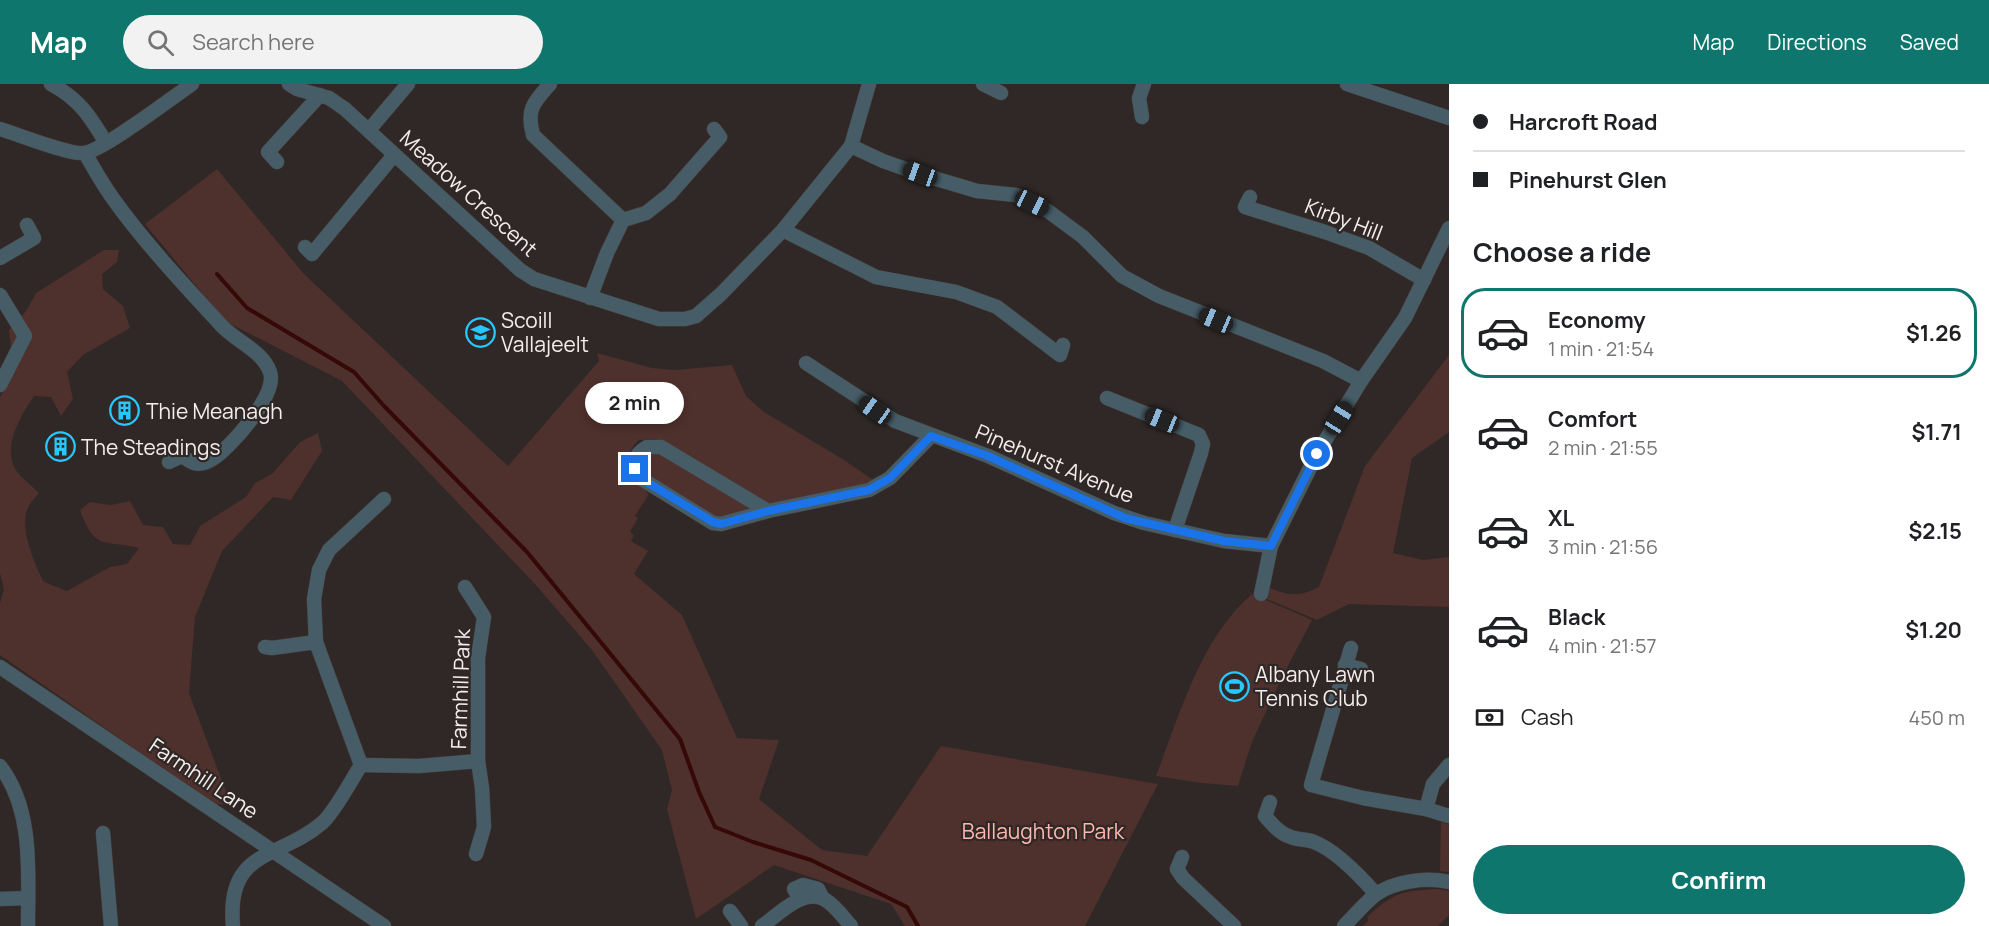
<!DOCTYPE html>
<meta charset="utf-8">
<style>
:root{--surface:#fff;--page:#f2f2f2;--text:#202124;--muted:#757577;--line:#e0e0e0;--accent:#0f766e}
body{margin:0;font-family:Manrope,sans-serif;background:var(--page);color:var(--text);height:100vh;display:flex;flex-direction:column;font-size:22px;white-space:nowrap}
*{box-sizing:border-box;margin:0}
p{font-size:20px;color:var(--muted)}
.icon{flex:none;width:33px;height:33px;fill:none;stroke:currentColor;stroke-width:2;stroke-linecap:round;stroke-linejoin:round}
.map{position:relative;flex:1;overflow:hidden}
.sheet{display:flex;flex-direction:column;background:var(--surface);width:540px}
.sheet>*{flex:none}
.banner{display:grid;align-content:center;height:132px;padding:0 24px;background:var(--surface)}
.end{position:absolute;width:27px;height:27px;margin:-14px;border:8px solid #1a73e8;background:#fff;box-shadow:0 0 0 3px #fff}
.from{border-radius:50%}
.bubble{position:absolute;height:42px;border-radius:21px;background:var(--surface);box-shadow:0 3px 9px #0003;font-size:20px;font-weight:700;line-height:42px;text-align:center}
.car{position:absolute;width:18px;height:36px;margin:-18px -9px;border-radius:8px;box-shadow:0 0 4px 2px #0007;background:linear-gradient(#222 24%,#8ab4d8 0 40%,#222 0 76%,#8ab4d8 0 86%,#222 0)}
.banner b{display:flex;align-items:center;gap:21px;height:57px;font-size:22px}
.banner b+b{border-top:2px solid var(--line)}
.banner i{width:15px;height:15px;background:var(--text)}
ul{padding:0;list-style:none}
li{display:flex;align-items:center;gap:18px;height:90px;margin:0 12px 9px;padding:0 12px;border:3px solid transparent;border-radius:24px}
li div{flex:1}
li b{display:block;font-size:22px}
li em{font-style:normal;font-weight:700}
li.selected{border-color:var(--accent)}
li>.icon{width:54px;height:54px;stroke-width:1.5}
h2{padding:0 24px;font-size:27px;line-height:72px}
.pay{display:flex;align-items:center;gap:15px;height:66px;padding:0 24px;font-size:22px}
.pay p{margin-inline-start:auto}
.cta{display:flex;gap:12px;margin-top:auto;padding:12px 24px}
.cta a{flex:1;height:69px;border-radius:36px;background:var(--accent);color:#fff;font-size:24px;font-weight:700;line-height:69px;text-align:center}
header{display:flex;align-items:center;gap:36px;box-sizing:border-box;height:84px;padding:0 30px;background:var(--accent);color:#fff}
header strong{font-size:28px}
nav{display:flex;gap:33px;margin-inline-start:auto;font-size:21px}
.search{width:420px;height:54px;background:var(--page);display:flex;align-items:center;gap:15px;box-sizing:border-box;padding:0 21px;border-radius:33px;color:var(--muted);font-size:22px}
main{display:flex;flex:1;min-height:0}
.map>svg:first-child{display:block}
.green{fill:#4e302c}
.lines{fill:none;stroke-linecap:round;stroke-linejoin:round}
.stream{stroke:#360806;stroke-width:4}
.street-casing{stroke:#4a4442;stroke-width:15}
.street{stroke:#465d67;stroke-width:14}
.route{stroke:#1a73e8;stroke-width:8}
.labels{text-anchor:middle;dominant-baseline:central;stroke-width:4.5;stroke-linejoin:round;paint-order:stroke}
.street-label{font-size:21px;fill:#f3eded;stroke:#2f2826}
.poi-label{font-size:21px;fill:#f3eded;stroke:#2f2826;text-anchor:start}
.park-label{font-size:21px;fill:#feb8ae;stroke:#2f2826}
</style>
<header>
<strong>Map</strong>
<div class="search"><svg class="icon" aria-label="search" viewBox="0 0 24 24"><circle cx="10" cy="10" r="6"/><path d="M15 15l6 6"/></svg>Search here</div>
<nav><a>Map</a><a>Directions</a><a>Saved</a></nav>
</header>
<main>
<div class="map">
<svg width="1449" height="842" viewBox="0 0 1449 842">
<rect width="100%" height="100%" fill="#2f2826"/>
<!-- green -->
<g class="green">
<path d="M217 85 304 190 508 382 599 277 597 269 652 284 675 286 732 281 746 312 764 328 844 376 876 398 771 421 666 359 656 355 639 356C629 364 623 382 631 393 635 398 643 402 648 405L646 408 649 410 635 432 638 434 630 448 634 451 631 457 648 467 634 490 682 531 737 654 779 656 759 715 822 766 867 772 941 662 1158 700 1085 842H905L891 820 774 781 696 835 667 725 672 706 662 666 592 566 534 499 342 297 225 237 145 140Z"/>
<path d="M104 166H119L117 178 102 190 103 205 123 222 130 244 83 271 67 288 73 315 61 332 51 313 34 312C20 333 0 366 18 389 24 396 32 402 39 409 35 414 27 422 26 429 22 450 34 479 44 498L67 507 110 483 127 480 139 464C104 455 95 468 80 426L90 418 111 421 130 417 143 441 163 443 173 460 190 461 200 442 246 413 255 399 272 390 300 358 318 349 322 367 291 416 273 413 222 467 195 533 189 609 231 721 214 720 0 571V519L4 506 0 489V313L14 290 9 246 26 227 36 209Z"/>
<path d="M1449 271V348L1412 374 1393 469 1423 476 1449 473V523L1349 520 1317 536 1262 513 1267 503C1288 511 1297 514 1319 503L1365 382Z"/>
<path d="M659 369 747 422 748 426 717 434 649 392C640 381 645 370 659 369Z"/>
<path d="M1252 510 1312 536 1281 595 1252 658 1238 702 1201 699 1156 692C1180 630 1200 555 1252 510Z"/>
<path d="M1441 737 1449 741V788L1440 787Z"/>
<path d="M1438 805 1449 807V831L1438 842H1363L1368 837V832C1395 808 1402 807 1438 805Z"/>
</g>
<g class="lines">
<!-- stream -->
<path class="stream" d="M217 190 247 224 354 288 384 322 527 468 680 655 699 708 715 743 753 758 811 776 907 823 918 842"/>
<defs>
<g id="street">
<path d="M51 0C79 15 90 32 106 59"/>
<path d="M289 0 297 5 329 14 345 25 520 186 534 195 659 235H685L696 232 721 210 783 146 851 62 869 0"/>
<path d="M550 0C534 18 526 25 533 51L623 136 607 169 590 214"/>
<path d="M983 0 1001 9"/>
<path d="M1347 0 1449 34"/>
<path d="M1142 33 1139 14 1144 0"/>
<path d="M0 45C17 50 69 71 84 69 101 68 173 13 192 0"/>
<path d="M369 46 408 0"/>
<path d="M851 62 883 77 920 90 977 107 1016 111 1048 127 1083 153 1122 192 1159 212 1323 277 1361 297"/>
<path d="M85 69C94 85 103 101 114 116 144 158 185 202 221 241 235 257 262 266 270 288 277 308 243 347 229 361 221 369 207 383 194 379 190 378 186 374 182 372L169 378"/>
<path d="M277 78 268 68 320 11"/>
<path d="M1250 113 1245 123 1325 148 1369 164 1424 196"/>
<path d="M623 136 646 129 670 110 720 53 714 45"/>
<path d="M783 146 876 193 956 208 997 223 1060 271 1063 261"/>
<path d="M305 163 312 170 394 71"/>
<path d="M0 174 34 154 27 141"/>
<path d="M0 211 25 252 0 301"/>
<path d="M806 279 895 337 988 372 1114 429 1144 439 1224 457 1271 462"/>
<path d="M1107 314 1199 351 1203 360 1201 369 1175 446"/>
<path d="M768 427 661 363H647C634 370 631 382 640 394L713 439 721 440 768 427 869 406 890 394 931 352"/>
<path d="M1261 510 1271 462 1317 370 1361 297 1405 234 1449 144"/>
<path d="M265 563 272 564 316 558"/>
<path d="M1351 564 1311 701 1363 714 1426 725 1449 732"/>
<path d="M1345 581 1361 585"/>
<path d="M0 583 384 842"/>
<path d="M361 681 419 682 478 677V574L484 533 465 503"/>
<path d="M0 682C34 726 28 790 28 842"/>
<path d="M1270 718 1265 732C1272 740 1280 750 1291 753 1298 756 1307 755 1314 758 1335 766 1361 793 1376 810"/>
<path d="M1426 725 1433 700 1449 681"/>
<path d="M103 749 111 842"/>
<path d="M476 770 484 743 482 704 478 677"/>
<path d="M1182 773 1177 785 1183 794 1234 842"/>
<path d="M800 814 794 805 803 801 818 805 822 813"/>
<path d="M0 815 28 814"/>
<path d="M730 827 741 842"/>
<path d="M233 842C226 764 279 776 322 739 334 729 352 695 361 681L316 558 314 515 319 486 329 466 384 415"/>
<path d="M762 842C778 831 803 804 824 815 835 821 843 833 851 842"/>
<path d="M1344 842C1354 832 1364 820 1375 811 1394 797 1426 793 1449 798"/>
</g>
</defs>
<!-- street casing -->
<use href="#street" class="street-casing"/>
<!-- street -->
<use href="#street" class="street"/>
</g>
<g class="lines">
<!-- route -->
<path class="route" d="M635 385 640 394 713 438 721 440 768 427 869 406 890 394 931 352 988 372 1125 434 1224 457 1271 462 1317 370"/>
</g>
<!-- icons -->
<defs>
<symbol id="school-ring" viewBox="-11 -11 22 22"><circle r="9.5" fill="#2f2826" stroke="#25c9fe" stroke-width="1.5"/><path d="M0-5L7-2L0 1L-7-2ZM-4 1L0 2.5L4 1V4Q0 6-4 4Z" fill="#25c9fe"/></symbol>
<symbol id="building-ring" viewBox="-11 -11 22 22"><circle r="9.5" fill="#2f2826" stroke="#25c9fe" stroke-width="1.5"/><path d="M-4-6H4V6H1V3H-1V6H-4ZM-2.5-4.3h1.7v1.8h-1.7ZM.8-4.3h1.7v1.8H.8ZM-2.5-1h1.7V.8h-1.7ZM.8-1h1.7V.8H.8Z" fill="#25c9fe"/></symbol>
<symbol id="stadium-ring" viewBox="-11 -11 22 22"><circle r="9.5" fill="#2f2826" stroke="#25c9fe" stroke-width="1.5"/><path d="M0-5a6.5 5 0 1 0 0 10a6.5 5 0 1 0 0-10ZM-3.5-1.8h7v3.6h-7Z" fill="#25c9fe"/></symbol>
</defs>
<g fill-rule="evenodd">
<use href="#school-ring" x="464" y="232" width="33" height="33"/>
<use href="#building-ring" x="108" y="310" width="33" height="33"/>
<use href="#building-ring" x="44" y="346" width="33" height="33"/>
<use href="#stadium-ring" x="1218" y="586" width="33" height="33"/>
</g>
<g class="labels">
<!-- street labels -->
<g class="street-label">
<text transform="translate(469 109) rotate(42)">Meadow Crescent</text>
<text transform="translate(1344 135) rotate(21)">Kirby Hill</text>
<text transform="translate(1055 379) rotate(23)">Pinehurst Avenue</text>
<text transform="translate(460 605) rotate(-88)">Farmhill Park</text>
<text transform="translate(204 694) rotate(34)">Farmhill Lane</text>
</g>
<!-- poi labels -->
<g class="poi-label">
<text x="501" y="236">Scoill<tspan x="501" dy="24">Vallajeelt</tspan></text>
<text x="146" y="327">Thie Meanagh</text>
<text x="81" y="363">The Steadings</text>
<text x="1255" y="590">Albany Lawn<tspan x="1255" dy="24">Tennis Club</tspan></text>
</g>
<!-- park labels -->
<g class="park-label">
<text x="1043" y="747">Ballaughton Park</text>
</g>
</g>
</svg>
<i class="end from" style="left:1317px;top:370px"></i>
<i class="end" style="left:635px;top:385px"></i>
<div class="bubble" style="left:585px;top:298px;width:99px">2 min</div>
<i class="car" style="left:920px;top:90px;rotate:290deg"></i>
<i class="car" style="left:1032px;top:119px;rotate:115deg"></i>
<i class="car" style="left:1216px;top:236px;rotate:293deg"></i>
<i class="car" style="left:875px;top:326px;rotate:305deg"></i>
<i class="car" style="left:1339px;top:334px;rotate:32deg"></i>
<i class="car" style="left:1162px;top:336px;rotate:292deg"></i>
</div>
<section class="sheet">
<div class="banner">
<b><i class="from"></i>Harcroft Road</b>
<b><i></i>Pinehurst Glen</b>
</div>
<h2>Choose a ride</h2>
<ul>
<li class="selected"><svg class="icon" aria-label="car" viewBox="0 0 24 24"><path d="M5 17H2v-5l4-1 3-4h7l3 4 3 1v5h-3M9 17h6M6 11h13"/><circle cx="7" cy="17" r="2"/><circle cx="17" cy="17" r="2"/></svg><div><b>Economy</b><p>1 min · 21:54</p></div><em>$1.26</em></li>
<li><svg class="icon" aria-label="car" viewBox="0 0 24 24"><path d="M5 17H2v-5l4-1 3-4h7l3 4 3 1v5h-3M9 17h6M6 11h13"/><circle cx="7" cy="17" r="2"/><circle cx="17" cy="17" r="2"/></svg><div><b>Comfort</b><p>2 min · 21:55</p></div><em>$1.71</em></li>
<li><svg class="icon" aria-label="car" viewBox="0 0 24 24"><path d="M5 17H2v-5l4-1 3-4h7l3 4 3 1v5h-3M9 17h6M6 11h13"/><circle cx="7" cy="17" r="2"/><circle cx="17" cy="17" r="2"/></svg><div><b>XL</b><p>3 min · 21:56</p></div><em>$2.15</em></li>
<li><svg class="icon" aria-label="car" viewBox="0 0 24 24"><path d="M5 17H2v-5l4-1 3-4h7l3 4 3 1v5h-3M9 17h6M6 11h13"/><circle cx="7" cy="17" r="2"/><circle cx="17" cy="17" r="2"/></svg><div><b>Black</b><p>4 min · 21:57</p></div><em>$1.20</em></li>
</ul>
<div class="pay"><svg class="icon" aria-label="cash" viewBox="0 0 24 24"><path d="M3 7h18v10H3z"/><circle cx="12" cy="12" r="2"/></svg>Cash<p>450 m</p></div>
<div class="cta"><a>Confirm</a></div>
</section>
</main>
